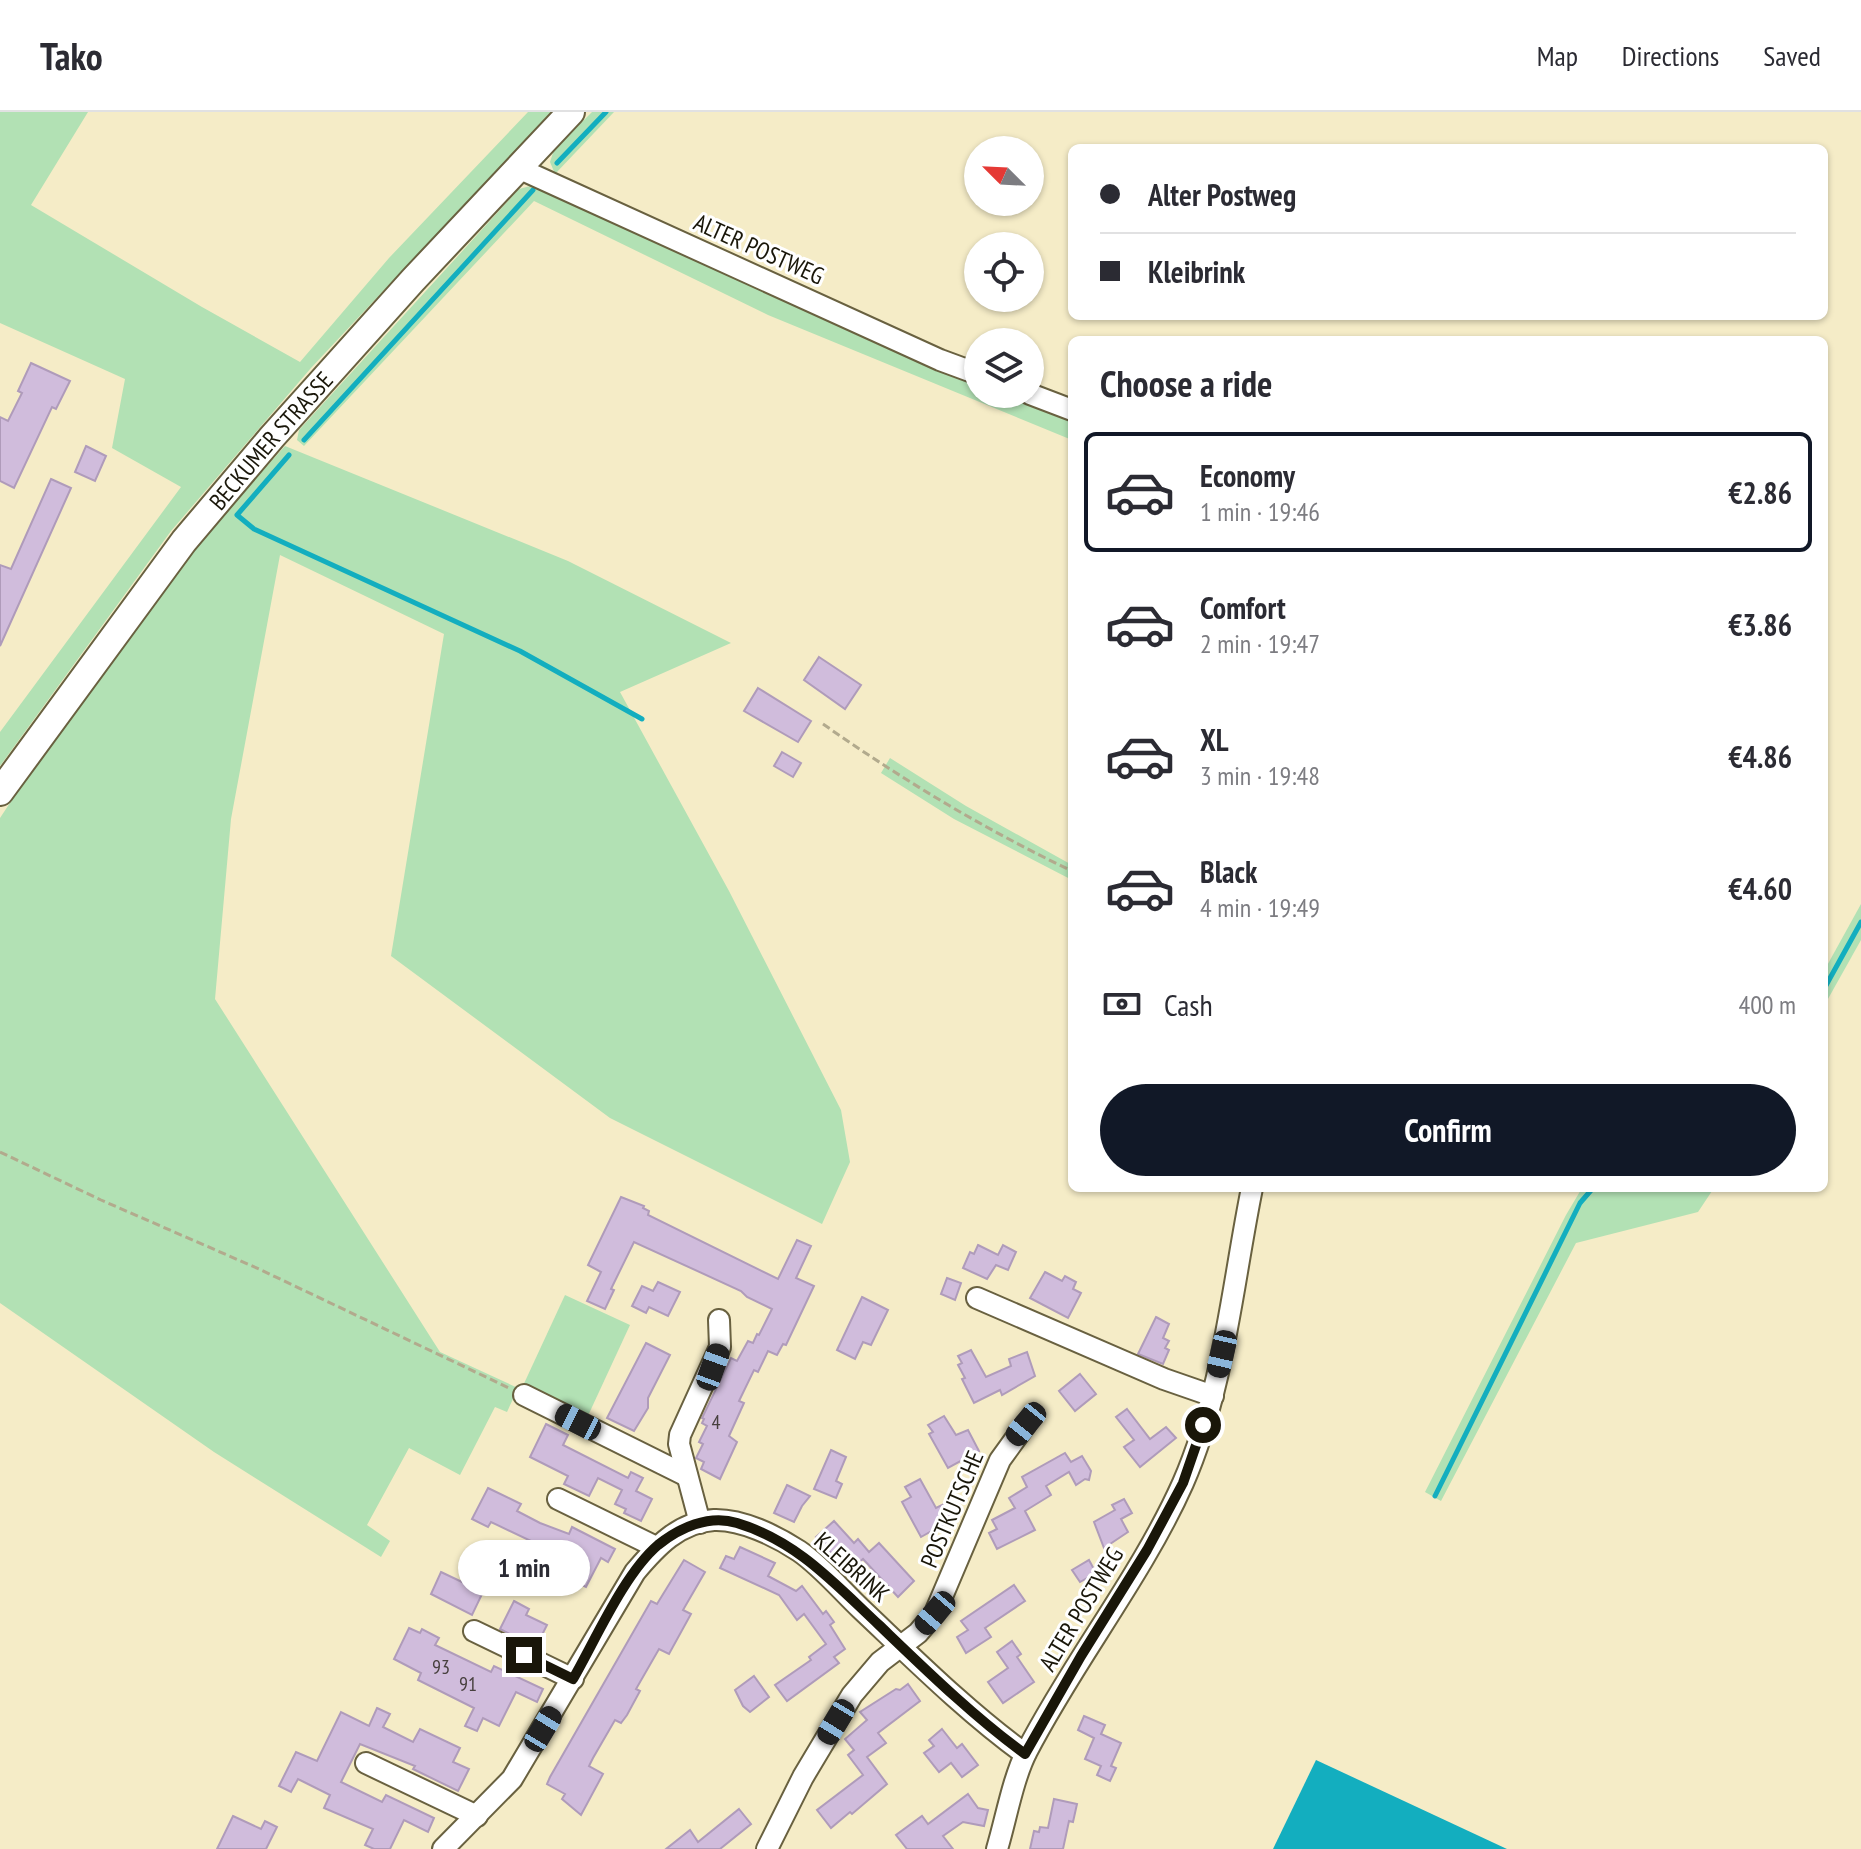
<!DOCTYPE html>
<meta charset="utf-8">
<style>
:root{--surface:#fff;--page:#f7f7f7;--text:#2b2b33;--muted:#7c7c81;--line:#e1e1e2;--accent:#111827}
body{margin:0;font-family:"PT Sans Narrow",sans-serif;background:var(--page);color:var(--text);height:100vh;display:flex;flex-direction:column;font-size:30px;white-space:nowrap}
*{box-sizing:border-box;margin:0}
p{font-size:26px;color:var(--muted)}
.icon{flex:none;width:44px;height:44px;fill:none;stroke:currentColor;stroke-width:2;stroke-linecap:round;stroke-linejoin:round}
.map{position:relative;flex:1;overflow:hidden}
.drawer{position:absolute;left:1068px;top:224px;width:760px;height:856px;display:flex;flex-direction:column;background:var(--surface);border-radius:12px;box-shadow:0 2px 6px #0004}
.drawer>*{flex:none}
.hud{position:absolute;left:1068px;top:32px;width:760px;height:176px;border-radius:12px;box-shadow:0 2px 6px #0004;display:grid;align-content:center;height:176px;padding:0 32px;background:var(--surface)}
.needle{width:52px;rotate:294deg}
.buttons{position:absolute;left:964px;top:24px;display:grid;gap:16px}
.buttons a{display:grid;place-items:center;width:80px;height:80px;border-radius:50%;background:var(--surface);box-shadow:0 2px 6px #0004;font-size:40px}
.end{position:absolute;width:36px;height:36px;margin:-18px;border:10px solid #191609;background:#fff;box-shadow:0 0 0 4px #fff}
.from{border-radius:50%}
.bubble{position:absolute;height:56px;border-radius:28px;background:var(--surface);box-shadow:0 2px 6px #0004;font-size:26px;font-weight:700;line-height:56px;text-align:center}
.car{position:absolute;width:24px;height:48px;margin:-24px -12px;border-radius:10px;box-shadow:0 0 6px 2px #0007;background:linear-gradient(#222 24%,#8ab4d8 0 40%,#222 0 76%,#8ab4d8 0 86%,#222 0)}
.hud b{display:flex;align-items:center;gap:28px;height:76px;font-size:30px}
.hud b+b{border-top:2px solid var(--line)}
.hud i{width:20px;height:20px;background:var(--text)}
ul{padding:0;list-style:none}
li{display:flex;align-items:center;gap:24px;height:120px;margin:0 16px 12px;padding:0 16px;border:4px solid transparent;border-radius:12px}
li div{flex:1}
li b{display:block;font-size:30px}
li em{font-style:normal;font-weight:700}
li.selected{border-color:var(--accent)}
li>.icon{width:72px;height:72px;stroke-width:1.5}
h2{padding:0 32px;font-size:36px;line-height:96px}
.pay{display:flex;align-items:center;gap:20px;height:88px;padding:0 32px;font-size:30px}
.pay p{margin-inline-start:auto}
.cta{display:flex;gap:16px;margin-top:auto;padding:16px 32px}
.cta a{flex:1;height:92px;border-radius:48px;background:var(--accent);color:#fff;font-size:32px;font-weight:700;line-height:92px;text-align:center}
header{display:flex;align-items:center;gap:48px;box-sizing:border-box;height:112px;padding:0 40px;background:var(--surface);border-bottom:2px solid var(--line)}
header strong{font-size:38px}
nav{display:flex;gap:44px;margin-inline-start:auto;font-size:28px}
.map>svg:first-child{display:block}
.green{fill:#b2e1b4}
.water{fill:#13aebf}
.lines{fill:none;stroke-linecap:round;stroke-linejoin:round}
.stream{stroke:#13aebf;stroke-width:5}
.building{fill:#d0bcdc;stroke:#af9bba;stroke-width:2}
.minor-casing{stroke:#696140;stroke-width:24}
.major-casing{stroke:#696140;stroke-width:30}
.path{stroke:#b2aa8d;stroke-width:3;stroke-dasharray:8 4;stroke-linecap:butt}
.minor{stroke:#fff;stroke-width:20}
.major{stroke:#fff;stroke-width:26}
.route{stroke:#191609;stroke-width:10}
.labels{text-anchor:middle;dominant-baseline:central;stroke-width:6;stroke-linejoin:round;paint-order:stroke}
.number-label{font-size:20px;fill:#47403e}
.street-label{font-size:24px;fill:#191609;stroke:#fff}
</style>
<header>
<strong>Tako</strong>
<nav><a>Map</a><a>Directions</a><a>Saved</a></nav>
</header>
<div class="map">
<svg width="1861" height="1737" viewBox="0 0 1861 1737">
<rect width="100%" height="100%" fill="#f5ecc7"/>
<!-- green -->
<g class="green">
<path d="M0 0H88L31 93 202 195 300 250 389 146 528 0H551L311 256 171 419 0 654V620L181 375 112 336 125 267 0 211Z"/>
<path d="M592 0H614L555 62 550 50 554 38Z"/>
<path d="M534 73 978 265V282H1021L1072 302V328L768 203 534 89 304 334 297 328 299 318 519 77Z"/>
<path d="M285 334 568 449 731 531 620 580 729 779 841 998 850 1050 822 1112 610 1006 391 844 444 522 280 443 231 707 215 887 440 1240 518 1276 507 1300 495 1295 460 1363 409 1336 367 1413 390 1429 381 1445 214 1340 0 1191V706L39 647 193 436Z"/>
<path d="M890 646 966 694 1072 753V768L954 707 881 661Z"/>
<path d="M1861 792V828L1824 894V859Z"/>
<path d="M1582 1076H1714L1698 1100 1576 1131 1441 1389 1425 1380 1566 1103Z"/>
<path d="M565 1183 630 1213 586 1308 521 1278Z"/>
</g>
<!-- water -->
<path class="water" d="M1316 1648 1507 1737H1273Z"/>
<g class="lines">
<!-- stream -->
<g class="stream">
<path d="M557 51 606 0"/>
<path d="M304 328 533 78"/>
<path d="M289 343 237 403 254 417 520 539 642 607"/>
<path d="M1824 877 1861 810"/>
<path d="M1435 1384 1580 1091 1593 1076"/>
</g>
</g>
<!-- building -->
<g class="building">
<path d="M31 251 70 269 56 297 52 295 14 376 0 369V305L8 309 22 281 18 279Z"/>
<path d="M86 334 106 344 95 369 75 360Z"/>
<path d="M51 367 71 376 0 534V453L11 457Z"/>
<path d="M819 545 861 573 845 597 804 568Z"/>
<path d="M758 576 811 609 798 630 744 599Z"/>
<path d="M782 640 801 651 793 665 774 654Z"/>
<path d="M621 1085 644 1094 643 1096 649 1099 648 1103 778 1167 797 1128 811 1134 796 1166 814 1174 786 1233 783 1232 777 1243 768 1239 758 1260 754 1258 739 1289 744 1291 729 1324 737 1330 720 1367 701 1357 704 1350 696 1346 703 1332 699 1330 707 1314 702 1311 704 1307 702 1306 731 1246 737 1249 748 1229 753 1231 757 1222 759 1223 772 1197 747 1185 741 1179 634 1130 611 1177 614 1178 605 1197 587 1189 601 1160 588 1153Z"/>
<path d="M978 1133 998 1143 1003 1133 1016 1140 1008 1158 996 1153 987 1167 963 1156 970 1140 974 1142Z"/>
<path d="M1045 1160 1062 1169 1065 1164 1076 1170 1073 1177 1081 1181 1068 1206 1030 1186Z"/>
<path d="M947 1166 961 1171 955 1188 941 1182Z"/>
<path d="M658 1170 680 1180 668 1204 649 1195 646 1201 632 1194 642 1174 653 1179Z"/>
<path d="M862 1185 888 1198 871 1233 863 1230 855 1247 837 1238Z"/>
<path d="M1156 1205 1169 1212 1163 1226 1169 1229 1165 1236 1169 1238 1163 1252 1138 1242Z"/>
<path d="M646 1231 670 1243 648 1286V1296L634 1319 607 1306Z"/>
<path d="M971 1238 986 1265 1011 1254 1009 1247 1027 1240 1035 1264 1002 1283 1000 1278 974 1291 962 1267 965 1266 958 1253 962 1251 958 1244Z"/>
<path d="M1080 1262 1096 1282 1075 1299 1059 1279Z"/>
<path d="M1127 1297 1150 1327 1166 1315 1176 1326 1140 1355 1124 1335 1134 1328 1116 1305Z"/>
<path d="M944 1304 956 1323 968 1318 979 1339 948 1356 929 1322 933 1320 928 1313Z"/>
<path d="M546 1312 568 1323 563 1333 628 1366 631 1360 643 1366 636 1379 652 1387 641 1409 624 1401 626 1397 615 1392 622 1378 598 1366 589 1384 564 1372 568 1364 530 1345Z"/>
<path d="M831 1338 846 1345 836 1369 842 1372 836 1386 814 1377Z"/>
<path d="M1065 1341 1071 1350 1082 1344 1091 1359 1089 1368 1085 1367 1076 1373 1069 1360 1046 1374 1051 1383 1025 1399 1035 1418 997 1437 989 1421 997 1417 992 1408 1015 1396 1009 1386 1027 1375 1022 1365Z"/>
<path d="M920 1367 936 1396 944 1392 953 1407 921 1425 902 1390 911 1385 905 1375Z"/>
<path d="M787 1373 810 1384 802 1394 794 1410 774 1401Z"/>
<path d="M488 1376 521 1392 517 1399 540 1411 569 1422 572 1415 615 1437 608 1450 601 1446 586 1475 571 1468 564 1480 552 1475 560 1458 525 1441 531 1429 491 1410 488 1415 472 1407Z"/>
<path d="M1124 1387 1132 1401 1121 1407 1128 1420 1104 1436 1094 1410 1115 1398 1112 1393Z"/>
<path d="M834 1409 854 1431 858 1427 869 1440 879 1431 914 1469 898 1485 863 1447 854 1455 838 1437 832 1442 816 1425Z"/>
<path d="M740 1435 775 1451 768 1464 796 1479 802 1474 823 1502 826 1499 834 1510 830 1513 845 1537 834 1545 839 1551 787 1589 775 1573 811 1548 809 1545 826 1532 804 1502 797 1508 779 1483 720 1456 726 1444 734 1447Z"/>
<path d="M684 1448 705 1460 683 1498 691 1502 669 1542 659 1537 636 1577 640 1579 627 1603 621 1611 615 1608 593 1646 589 1654 603 1662 581 1703 562 1687 565 1682 547 1672 550 1665 651 1489 657 1492Z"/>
<path d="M1089 1448 1096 1461 1080 1470 1072 1458Z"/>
<path d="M441 1460 483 1480 472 1503 431 1482Z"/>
<path d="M1014 1473 1025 1489 985 1516 991 1525 966 1541 957 1525 968 1518 961 1509Z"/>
<path d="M514 1489 529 1497 526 1503 547 1513 536 1535 500 1517Z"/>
<path d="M409 1516 420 1521 422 1517 439 1526 435 1533 491 1560 494 1554 543 1577 537 1590 516 1580 499 1614 483 1606 477 1619 465 1614 474 1596 418 1568 421 1561 394 1547Z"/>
<path d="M1012 1529 1021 1542 1017 1545 1034 1570 1003 1591 988 1570 1008 1556 997 1540Z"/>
<path d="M754 1564 769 1585 750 1600 743 1594 735 1578Z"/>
<path d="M908 1572 920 1589 878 1621 886 1631 867 1645 887 1672 852 1702 850 1700 831 1716 817 1698 863 1663 848 1643 854 1638 845 1627 867 1608 860 1600 896 1577 900 1578Z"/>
<path d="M377 1596 390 1602 383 1615 413 1630 420 1617 460 1636 453 1650 469 1657 458 1679 413 1657 415 1654 360 1632 341 1670 382 1690 386 1683 434 1706 428 1720 404 1708 390 1737H374L365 1733 373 1717 324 1696 330 1683 298 1667 291 1680 279 1674 296 1640 317 1649 341 1600 369 1614Z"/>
<path d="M1084 1604 1105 1613 1101 1622 1121 1631 1111 1654 1116 1656 1110 1669 1097 1663 1101 1654 1085 1647 1094 1626 1078 1618Z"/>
<path d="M942 1617 957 1636 962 1632 978 1653 962 1665 951 1651 939 1660 924 1641 934 1634 929 1628Z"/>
<path d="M968 1682 978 1696 988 1698 984 1714 963 1710 943 1724 953 1737H907L896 1723 922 1704 928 1712Z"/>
<path d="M1054 1687 1077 1692 1073 1710 1069 1709 1063 1737H1030L1034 1719 1039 1720 1040 1715 1048 1716Z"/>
<path d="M739 1697 751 1712 720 1737H666L690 1718 698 1730Z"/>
<path d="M233 1704 261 1717 265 1709 277 1715 266 1737H217Z"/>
</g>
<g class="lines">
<defs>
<g id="minor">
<path d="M518 56 940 248 978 262"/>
<path d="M1030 282 1072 298"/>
<path d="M977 1186 1164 1267 1213 1284"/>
<path d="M524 1283 687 1364"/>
<path d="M558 1387 656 1435"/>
<path d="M700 1411 679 1332 680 1323 720 1235 719 1208"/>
<path d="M474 1519 573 1567"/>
<path d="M366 1651 477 1704"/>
<path d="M443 1737 512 1667 635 1460C656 1435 679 1410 714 1408 742 1407 776 1424 799 1439 821 1454 841 1478 861 1497 914 1547 967 1600 1025 1642"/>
<path d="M767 1737 803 1665 852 1583 880 1550 918 1521 935 1501 1000 1348 1026 1312"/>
<path d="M997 1737C1006 1707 1013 1666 1027 1639 1074 1548 1142 1463 1183 1371 1224 1277 1232 1175 1252 1076"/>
</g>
<g id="major">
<path id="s1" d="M0 680 184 429 272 325 413 168 571 0"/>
</g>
</defs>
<!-- minor casing -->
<use href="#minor" class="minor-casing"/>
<!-- major casing -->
<use href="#major" class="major-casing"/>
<!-- path -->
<g class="path">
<path d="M823 612C903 668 984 717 1072 759"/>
<path d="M0 1040 101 1088 259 1157 509 1276"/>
</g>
<!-- minor -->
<use href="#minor" class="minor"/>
<!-- major -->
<use href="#major" class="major"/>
</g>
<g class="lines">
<!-- route -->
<path class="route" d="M524 1543 573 1567C596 1527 624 1462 658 1433 679 1416 709 1402 737 1411 797 1429 835 1472 879 1513 926 1558 973 1604 1025 1642L1081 1544 1147 1438 1183 1371 1203 1313"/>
</g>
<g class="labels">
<!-- number labels -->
<g class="number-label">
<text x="716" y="1310">4</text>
<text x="441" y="1555">93</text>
<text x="468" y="1572">91</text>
</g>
<!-- street labels -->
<g class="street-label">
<text transform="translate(759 137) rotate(24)">ALTER POSTWEG</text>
<text stroke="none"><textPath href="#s1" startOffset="444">BECKUMER STRASSE</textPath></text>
<text transform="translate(952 1397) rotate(-67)">POSTKUTSCHE</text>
<text transform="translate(852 1455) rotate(42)">KLEIBRINK</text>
<text transform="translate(1081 1497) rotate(-59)">ALTER POSTWEG</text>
</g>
</g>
</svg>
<div class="buttons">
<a><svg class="needle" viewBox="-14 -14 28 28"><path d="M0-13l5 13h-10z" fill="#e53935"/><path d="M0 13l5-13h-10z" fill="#7c7c81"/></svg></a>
<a><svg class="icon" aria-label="locate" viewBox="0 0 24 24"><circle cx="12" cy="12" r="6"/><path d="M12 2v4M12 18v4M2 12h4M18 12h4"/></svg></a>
<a><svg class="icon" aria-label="layers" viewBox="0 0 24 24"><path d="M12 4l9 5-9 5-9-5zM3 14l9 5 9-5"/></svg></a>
</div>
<i class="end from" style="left:1203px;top:1313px"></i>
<i class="end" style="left:524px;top:1543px"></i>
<div class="bubble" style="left:458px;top:1428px;width:132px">1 min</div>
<i class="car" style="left:1222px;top:1242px;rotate:193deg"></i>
<i class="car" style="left:713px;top:1255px;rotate:20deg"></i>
<i class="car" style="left:578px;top:1310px;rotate:297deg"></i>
<i class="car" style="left:1026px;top:1312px;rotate:219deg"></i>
<i class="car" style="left:935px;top:1501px;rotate:220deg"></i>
<i class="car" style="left:836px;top:1610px;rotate:211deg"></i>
<i class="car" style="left:543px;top:1617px;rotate:31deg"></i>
<div class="hud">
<b><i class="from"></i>Alter Postweg</b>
<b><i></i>Kleibrink</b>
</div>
<section class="drawer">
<h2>Choose a ride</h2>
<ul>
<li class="selected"><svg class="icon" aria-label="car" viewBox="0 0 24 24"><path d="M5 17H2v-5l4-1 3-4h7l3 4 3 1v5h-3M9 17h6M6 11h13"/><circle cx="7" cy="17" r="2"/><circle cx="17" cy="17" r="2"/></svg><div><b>Economy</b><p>1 min · 19:46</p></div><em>€2.86</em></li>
<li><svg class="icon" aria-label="car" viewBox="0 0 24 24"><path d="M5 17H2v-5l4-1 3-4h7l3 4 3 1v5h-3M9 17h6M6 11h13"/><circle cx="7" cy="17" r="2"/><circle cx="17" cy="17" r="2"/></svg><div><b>Comfort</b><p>2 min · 19:47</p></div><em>€3.86</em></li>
<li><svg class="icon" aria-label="car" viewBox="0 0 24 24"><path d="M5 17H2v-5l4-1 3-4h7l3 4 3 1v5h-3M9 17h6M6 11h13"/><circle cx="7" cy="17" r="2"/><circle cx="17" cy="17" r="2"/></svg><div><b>XL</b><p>3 min · 19:48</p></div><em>€4.86</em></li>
<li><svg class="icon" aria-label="car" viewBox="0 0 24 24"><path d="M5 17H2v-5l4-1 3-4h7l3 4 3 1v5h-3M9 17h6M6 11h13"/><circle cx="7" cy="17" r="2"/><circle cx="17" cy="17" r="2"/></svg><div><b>Black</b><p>4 min · 19:49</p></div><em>€4.60</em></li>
</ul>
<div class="pay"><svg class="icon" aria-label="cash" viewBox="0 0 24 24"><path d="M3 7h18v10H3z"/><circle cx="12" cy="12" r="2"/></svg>Cash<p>400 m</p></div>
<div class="cta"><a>Confirm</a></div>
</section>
</div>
